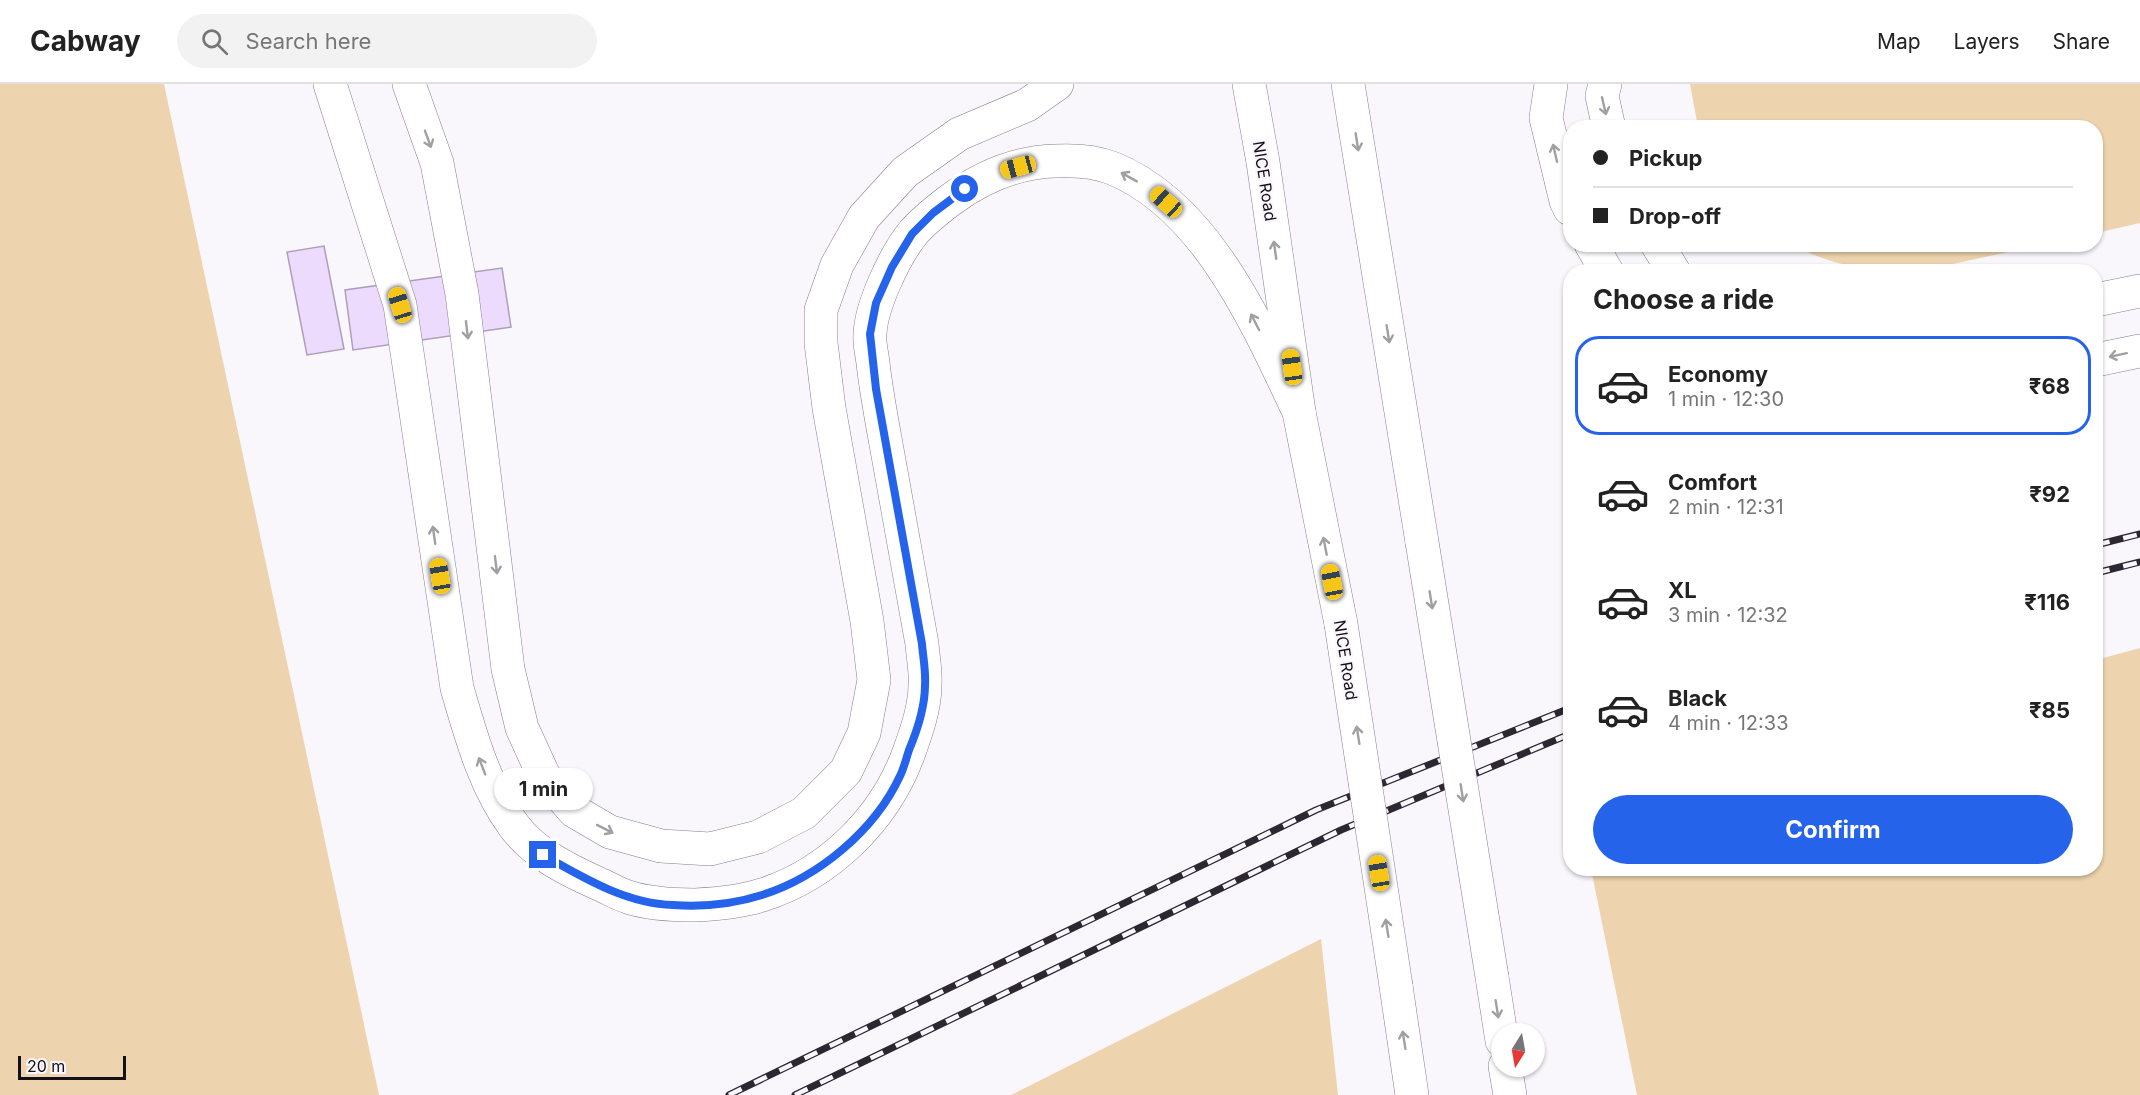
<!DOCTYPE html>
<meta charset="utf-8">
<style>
:root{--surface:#fff;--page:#f2f2f2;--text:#222;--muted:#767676;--line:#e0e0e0;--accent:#2563eb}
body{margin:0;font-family:Inter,sans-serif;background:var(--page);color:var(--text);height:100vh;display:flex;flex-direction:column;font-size:22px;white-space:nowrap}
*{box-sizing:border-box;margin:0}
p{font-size:20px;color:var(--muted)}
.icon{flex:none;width:33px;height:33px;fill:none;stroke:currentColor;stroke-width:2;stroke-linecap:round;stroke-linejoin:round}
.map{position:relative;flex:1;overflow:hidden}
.side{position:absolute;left:1563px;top:180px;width:540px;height:612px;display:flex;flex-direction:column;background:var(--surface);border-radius:24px;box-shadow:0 2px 4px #0004}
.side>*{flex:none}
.banner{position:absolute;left:1563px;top:36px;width:540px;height:132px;border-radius:24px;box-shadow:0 2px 4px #0004;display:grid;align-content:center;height:132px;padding:0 30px;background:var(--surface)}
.needle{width:39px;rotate:191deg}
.controls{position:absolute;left:1491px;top:939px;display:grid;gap:12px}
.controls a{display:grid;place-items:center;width:54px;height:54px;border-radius:50%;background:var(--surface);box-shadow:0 2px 4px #0004;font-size:30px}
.scale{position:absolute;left:18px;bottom:15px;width:108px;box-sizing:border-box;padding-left:6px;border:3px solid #140f18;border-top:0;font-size:16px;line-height:21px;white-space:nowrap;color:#140f18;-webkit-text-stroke:4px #f9f6fc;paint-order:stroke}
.end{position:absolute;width:27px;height:27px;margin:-14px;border:8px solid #2563eb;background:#fff;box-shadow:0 0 0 3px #fff}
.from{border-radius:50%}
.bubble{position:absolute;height:42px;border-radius:21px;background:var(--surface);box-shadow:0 2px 4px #0004;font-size:20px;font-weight:700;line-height:42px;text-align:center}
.car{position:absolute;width:18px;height:36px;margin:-18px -9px;border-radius:8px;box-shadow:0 0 4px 2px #0007;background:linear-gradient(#f5c518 24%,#345 0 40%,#f5c518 0 76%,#345 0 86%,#f5c518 0)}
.banner b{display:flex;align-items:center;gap:21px;height:57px;font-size:22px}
.banner b+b{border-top:2px solid var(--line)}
.banner i{width:15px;height:15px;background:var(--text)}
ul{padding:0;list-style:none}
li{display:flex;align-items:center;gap:18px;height:99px;margin:0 12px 9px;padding:0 18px;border:3px solid transparent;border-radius:24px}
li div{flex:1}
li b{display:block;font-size:22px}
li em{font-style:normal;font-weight:700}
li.selected{border-color:var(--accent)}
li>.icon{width:54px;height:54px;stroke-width:1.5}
h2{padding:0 30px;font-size:27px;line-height:72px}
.cta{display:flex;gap:12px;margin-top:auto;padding:12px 30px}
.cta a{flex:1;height:69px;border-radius:36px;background:var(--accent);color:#fff;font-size:24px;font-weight:700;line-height:69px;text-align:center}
header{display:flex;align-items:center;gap:36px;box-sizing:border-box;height:84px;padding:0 30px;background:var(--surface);border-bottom:2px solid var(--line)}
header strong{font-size:28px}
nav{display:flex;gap:33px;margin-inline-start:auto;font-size:21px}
.search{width:420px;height:54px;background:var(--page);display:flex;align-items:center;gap:15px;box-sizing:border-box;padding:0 21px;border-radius:33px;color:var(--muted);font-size:22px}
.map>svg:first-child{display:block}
.green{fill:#edd4ae}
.building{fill:#eddbfd;stroke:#ad9fb9;stroke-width:1.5}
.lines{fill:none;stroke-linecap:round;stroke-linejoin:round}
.motorway-casing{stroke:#8a7c95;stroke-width:34}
.motorway{stroke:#fff;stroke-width:33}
.rail-casing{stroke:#2c2730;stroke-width:7}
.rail{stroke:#f9f6fc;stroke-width:4.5;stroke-dasharray:14;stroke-linecap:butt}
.motorway-bridge-casing{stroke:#8a7c95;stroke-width:34;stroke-linecap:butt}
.motorway-bridge{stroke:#fff;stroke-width:33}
.oneway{stroke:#a19fa3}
.route{stroke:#2563eb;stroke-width:8}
.labels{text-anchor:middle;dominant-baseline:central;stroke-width:4.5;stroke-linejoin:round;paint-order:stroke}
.street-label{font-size:16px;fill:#140f18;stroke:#f9f6fc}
</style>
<header>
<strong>Cabway</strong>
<div class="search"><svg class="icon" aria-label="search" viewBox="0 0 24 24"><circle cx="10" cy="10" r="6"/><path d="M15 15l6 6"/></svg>Search here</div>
<nav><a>Map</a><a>Layers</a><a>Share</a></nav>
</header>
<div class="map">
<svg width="2140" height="1011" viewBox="0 0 2140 1011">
<rect width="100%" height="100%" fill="#f9f6fc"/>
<!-- green -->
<g class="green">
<path d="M0 0H164L379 1011H0Z"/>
<path d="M1690 0H2140V139L2096 149V44L1698 43Z"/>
<path d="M1793 161H2041L1920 187C1875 189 1834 183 1793 161Z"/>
<path d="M2140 564V1011H1637L1591 785 2096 784V576Z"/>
<path d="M1321 855 1338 1011H1011Z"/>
</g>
<!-- building -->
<g class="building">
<path d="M324 162 344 265 307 271 287 168Z"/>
<path d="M502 184 511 243 353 266 345 206Z"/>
</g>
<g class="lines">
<defs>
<g id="motorway">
<path d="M330 0 400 221 457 604C471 652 484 701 514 742 535 770 568 786 599 800 609 804 618 810 628 813 649 820 673 821 695 821 718 820 741 818 762 811 829 790 884 735 908 671 916 649 925 624 925 601 926 587 923 573 922 560 910 493 898 427 886 360 881 333 876 306 873 279 872 270 869 259 870 250 871 222 895 171 913 149 923 137 936 127 949 117 980 94 1016 78 1055 77 1075 76 1094 77 1112 84 1207 122 1258 242 1299 328"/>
<path d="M409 0 437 79 462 210 508 585 522 644 544 692 574 727 610 748 661 762 710 765 758 753 804 729 846 687 864 649 874 596 867 537 829 324 821 259V226L837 181 864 133 905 88 959 50 1027 21 1057 0"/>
<path d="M1249 0 1263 78 1299 328 1341 540"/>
<path d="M1348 0 1422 458"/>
<path d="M1551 0 1546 34 1566 117 1570 125"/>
<path d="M1605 0 1602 12 1609 44"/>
<path d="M1591 160 1607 188"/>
<path d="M1657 160 1674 188"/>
<path d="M2096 216 2140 207"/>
<path d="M2096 276 2140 267"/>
<path d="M1492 893 1502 957"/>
<path d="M1396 902 1412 1011"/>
<path d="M1505 982 1510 1011"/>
</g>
</defs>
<!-- motorway casing -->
<use href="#motorway" class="motorway-casing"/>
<!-- motorway -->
<use href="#motorway" class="motorway"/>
<defs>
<g id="rail">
<path d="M2096 461 2140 450"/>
<path d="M2096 489 2140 478"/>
<path d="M729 1011 1316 726 1570 624"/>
<path d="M795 1011 1341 746 1570 650"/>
</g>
</defs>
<!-- rail casing -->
<use href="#rail" class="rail-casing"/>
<!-- rail -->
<use href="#rail" class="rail"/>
<defs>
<g id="motorway-bridge">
<path d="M1422 458 1492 893"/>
<path d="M1341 540 1396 902"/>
</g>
</defs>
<!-- motorway-bridge casing -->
<use href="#motorway-bridge" class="motorway-bridge-casing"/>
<!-- motorway-bridge -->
<use href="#motorway-bridge" class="motorway-bridge"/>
</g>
<!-- one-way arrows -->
<defs><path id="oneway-shaft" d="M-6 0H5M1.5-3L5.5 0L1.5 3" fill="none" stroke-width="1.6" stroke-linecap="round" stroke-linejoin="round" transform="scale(1.5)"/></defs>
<g class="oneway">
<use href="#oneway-shaft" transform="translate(1604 22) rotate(77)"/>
<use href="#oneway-shaft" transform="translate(428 55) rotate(70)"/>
<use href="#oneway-shaft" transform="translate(1357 58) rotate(81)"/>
<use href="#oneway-shaft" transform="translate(1555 69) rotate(-103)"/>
<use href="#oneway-shaft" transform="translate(1129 93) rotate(-151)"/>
<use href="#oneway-shaft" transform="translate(1275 166) rotate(-98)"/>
<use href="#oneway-shaft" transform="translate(1255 238) rotate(-117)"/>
<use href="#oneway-shaft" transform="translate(467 246) rotate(83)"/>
<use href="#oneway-shaft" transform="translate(1388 250) rotate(81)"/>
<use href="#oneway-shaft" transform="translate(2118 271) rotate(168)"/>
<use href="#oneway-shaft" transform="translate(434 451) rotate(-98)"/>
<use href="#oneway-shaft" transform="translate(1325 462) rotate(-101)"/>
<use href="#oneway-shaft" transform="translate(496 481) rotate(83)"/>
<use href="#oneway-shaft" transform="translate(1431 516) rotate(81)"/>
<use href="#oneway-shaft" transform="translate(1358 651) rotate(-99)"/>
<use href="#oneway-shaft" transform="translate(482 682) rotate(-111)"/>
<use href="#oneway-shaft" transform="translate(1462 709) rotate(81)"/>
<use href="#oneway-shaft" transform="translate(605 745) rotate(27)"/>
<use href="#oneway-shaft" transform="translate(1387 844) rotate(-99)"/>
<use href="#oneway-shaft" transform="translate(1497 925) rotate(81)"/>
<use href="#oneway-shaft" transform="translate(1404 956) rotate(-99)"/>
</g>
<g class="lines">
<!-- route -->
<path class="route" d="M543 771C582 793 626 820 673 821 702 823 734 820 762 811 819 793 875 746 900 692 904 684 906 675 909 666 917 647 925 622 925 601 926 587 923 573 922 560L876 305 870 250 876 219 892 183 912 150 933 129 965 105"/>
</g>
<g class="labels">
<!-- street labels -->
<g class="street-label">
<text transform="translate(1265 97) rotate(81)">NICE Road</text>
<text transform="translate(1346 576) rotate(81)">NICE Road</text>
</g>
</g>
</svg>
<div class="controls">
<a><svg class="needle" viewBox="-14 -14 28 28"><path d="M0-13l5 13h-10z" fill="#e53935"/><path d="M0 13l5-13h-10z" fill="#767676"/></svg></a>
</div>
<div class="scale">20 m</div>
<i class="end from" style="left:965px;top:105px"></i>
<i class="end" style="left:543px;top:771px"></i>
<div class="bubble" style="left:494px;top:684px;width:99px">1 min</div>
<i class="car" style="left:1018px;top:83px;rotate:255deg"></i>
<i class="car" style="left:1166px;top:118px;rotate:312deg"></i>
<i class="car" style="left:400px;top:221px;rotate:343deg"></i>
<i class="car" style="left:1292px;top:283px;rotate:352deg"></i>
<i class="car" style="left:440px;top:492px;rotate:351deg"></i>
<i class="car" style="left:1332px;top:498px;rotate:349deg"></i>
<i class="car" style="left:1379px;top:789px;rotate:351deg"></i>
<div class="banner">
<b><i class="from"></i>Pickup</b>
<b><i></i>Drop-off</b>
</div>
<section class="side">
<h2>Choose a ride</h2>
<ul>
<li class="selected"><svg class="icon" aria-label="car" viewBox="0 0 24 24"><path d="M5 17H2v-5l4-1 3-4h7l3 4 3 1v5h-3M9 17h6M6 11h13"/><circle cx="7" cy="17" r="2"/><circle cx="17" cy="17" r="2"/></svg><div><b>Economy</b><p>1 min · 12:30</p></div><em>₹68</em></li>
<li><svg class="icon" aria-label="car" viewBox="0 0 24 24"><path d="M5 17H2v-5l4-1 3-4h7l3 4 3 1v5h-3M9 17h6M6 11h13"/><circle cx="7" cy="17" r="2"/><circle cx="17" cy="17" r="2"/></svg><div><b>Comfort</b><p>2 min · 12:31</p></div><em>₹92</em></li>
<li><svg class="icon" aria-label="car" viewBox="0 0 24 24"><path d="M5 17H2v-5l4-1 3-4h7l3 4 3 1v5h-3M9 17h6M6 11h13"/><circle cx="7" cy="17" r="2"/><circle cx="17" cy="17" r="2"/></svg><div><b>XL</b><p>3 min · 12:32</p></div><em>₹116</em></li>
<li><svg class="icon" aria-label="car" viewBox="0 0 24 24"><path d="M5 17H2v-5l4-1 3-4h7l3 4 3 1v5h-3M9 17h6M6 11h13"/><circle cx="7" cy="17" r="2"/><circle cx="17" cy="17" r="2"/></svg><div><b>Black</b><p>4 min · 12:33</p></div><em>₹85</em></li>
</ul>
<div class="cta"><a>Confirm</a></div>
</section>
</div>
